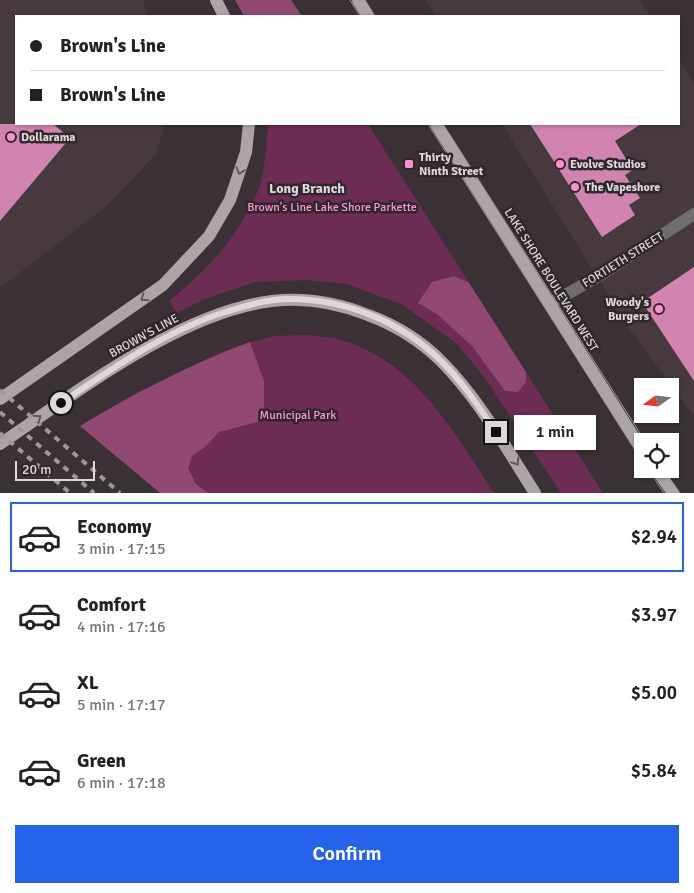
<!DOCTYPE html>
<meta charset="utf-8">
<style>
:root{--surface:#fff;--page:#f2f2f2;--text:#222;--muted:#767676;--line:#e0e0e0;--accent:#2563eb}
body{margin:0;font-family:Signika,sans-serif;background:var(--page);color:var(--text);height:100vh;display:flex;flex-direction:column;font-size:19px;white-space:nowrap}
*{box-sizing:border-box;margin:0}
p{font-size:16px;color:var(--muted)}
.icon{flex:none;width:28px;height:28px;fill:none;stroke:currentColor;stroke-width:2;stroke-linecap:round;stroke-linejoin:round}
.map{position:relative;height:493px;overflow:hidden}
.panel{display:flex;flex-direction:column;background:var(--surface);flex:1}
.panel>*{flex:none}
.banner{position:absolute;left:15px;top:15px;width:665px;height:110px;border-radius:0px;box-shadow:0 1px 4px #0004;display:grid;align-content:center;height:110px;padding:0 15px;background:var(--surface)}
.needle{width:32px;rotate:255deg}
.buttons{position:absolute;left:634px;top:378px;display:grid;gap:10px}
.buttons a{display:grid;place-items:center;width:45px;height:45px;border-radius:0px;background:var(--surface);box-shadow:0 1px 4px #0004;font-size:25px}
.scale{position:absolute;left:15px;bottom:12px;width:80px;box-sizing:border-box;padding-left:5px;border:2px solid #ded8db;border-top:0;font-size:14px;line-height:18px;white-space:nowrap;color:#ded8db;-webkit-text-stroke:4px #2f272b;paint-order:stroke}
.end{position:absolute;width:22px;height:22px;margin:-11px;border:6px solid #ded8db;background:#111;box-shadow:0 0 0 2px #111}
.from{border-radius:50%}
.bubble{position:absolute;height:35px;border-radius:0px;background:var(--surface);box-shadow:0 1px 4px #0004;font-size:16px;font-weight:600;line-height:35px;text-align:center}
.banner b{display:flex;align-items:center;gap:18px;height:48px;font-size:19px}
.banner b+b{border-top:1px solid var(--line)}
.banner i{width:12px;height:12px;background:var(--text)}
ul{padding:9px 0 0;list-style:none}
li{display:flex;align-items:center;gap:15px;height:70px;margin:0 10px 8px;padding:0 5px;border:2px solid transparent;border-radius:0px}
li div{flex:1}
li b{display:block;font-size:19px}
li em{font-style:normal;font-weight:600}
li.on{border-color:var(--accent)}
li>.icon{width:45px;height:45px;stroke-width:1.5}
.action{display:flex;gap:10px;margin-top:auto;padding:10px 15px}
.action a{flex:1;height:58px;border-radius:0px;background:var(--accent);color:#fff;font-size:20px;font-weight:600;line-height:58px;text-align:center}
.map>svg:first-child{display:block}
.built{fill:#473940}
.green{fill:#6c2c53}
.forest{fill:#914974}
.building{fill:#d184b0}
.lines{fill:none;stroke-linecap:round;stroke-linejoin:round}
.minor{stroke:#716d6f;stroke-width:12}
.major{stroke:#ada4a9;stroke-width:12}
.tram{stroke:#9e979b;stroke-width:1}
.rail{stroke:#9e979b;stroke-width:4;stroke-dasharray:6 6;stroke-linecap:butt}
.oneway{stroke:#61595d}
.route{stroke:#ded8db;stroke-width:6}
.poi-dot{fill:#f890cc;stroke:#2f272b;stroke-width:2}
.labels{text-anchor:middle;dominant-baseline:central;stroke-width:5;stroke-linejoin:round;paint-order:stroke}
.poi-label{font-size:12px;font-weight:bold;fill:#ded8db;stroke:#2f272b;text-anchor:start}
.park-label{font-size:12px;fill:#ff99d4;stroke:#2f272b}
.street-label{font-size:12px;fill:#ded8db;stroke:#2f272b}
.neighbourhood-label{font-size:14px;font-weight:bold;fill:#ded8db;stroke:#2f272b}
</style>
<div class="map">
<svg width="694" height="493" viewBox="0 0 694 493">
<rect width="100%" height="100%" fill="#393136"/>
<!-- built -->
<g class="built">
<path d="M0 0H143L148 16H16V124H164L157 153 109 204 0 288Z"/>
<path d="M426 0H640L651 16H436Z"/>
<path d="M679 60 694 84V416L628 327 502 124H679Z"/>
</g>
<!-- green -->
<g class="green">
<path d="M268 124H368L603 493H561L484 377 457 344 403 305 347 284 306 280 255 282 205 299 177 313 169 301C203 273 231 246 250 206 254 199 258 192 260 185 265 165 267 144 268 124Z"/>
<path d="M306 335C315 336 324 337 333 338 411 355 454 431 494 493H160L80 426 130 396 219 353 250 342 276 336Z"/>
</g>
<!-- forest -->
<g class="forest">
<path d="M235 0H291L302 16H244Z"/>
<path d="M454 276 469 283 526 372V382L518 392 505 391 472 346 437 314 418 303 432 282Z"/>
<path d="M250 342 264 381V412L257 422 219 432 205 447 192 456 188 468 196 484 208 493H160L80 426C135 393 191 364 250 342Z"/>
</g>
<!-- building -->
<g class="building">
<path d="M0 124H53L70 138 0 221Z"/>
<path d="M530 124H641L615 141 633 170 625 175 640 198 629 205 635 215 602 237Z"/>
<path d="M694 267V381L642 302Z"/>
</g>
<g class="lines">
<!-- minor -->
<path class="minor" d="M550 304 607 271 694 214"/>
<!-- major -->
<g class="major">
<path d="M216 0 224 16"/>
<path d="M358 0 368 16"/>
<path d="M436 124 642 450"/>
<path d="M0 399 163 285 195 251 209 236 230 200 246 152 249 124"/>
<path d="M0 444C76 393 180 312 272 301 305 297 338 303 368 315 395 325 421 341 441 361 479 399 506 448 535 493"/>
<path d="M656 469 673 493"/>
</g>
<!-- tram -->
<g class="tram">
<path d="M350 0 360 16"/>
<path d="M365 0 375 16"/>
<path d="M428 124 642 461"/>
<path d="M443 124 645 441"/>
<path d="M648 469 664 493"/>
<path d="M663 469 680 493"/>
</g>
<!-- rail -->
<g class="rail">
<path d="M0 390 120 493"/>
<path d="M0 412 94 493"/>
<path d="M0 433 70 493"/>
</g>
</g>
<!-- one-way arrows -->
<defs><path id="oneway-chevron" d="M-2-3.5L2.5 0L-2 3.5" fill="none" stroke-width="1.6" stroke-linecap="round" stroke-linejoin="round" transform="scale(1.25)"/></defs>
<g class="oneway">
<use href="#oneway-chevron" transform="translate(240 171) rotate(108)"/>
<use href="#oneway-chevron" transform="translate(144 298) rotate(145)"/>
<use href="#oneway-chevron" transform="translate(38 418) rotate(-34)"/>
<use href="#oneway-chevron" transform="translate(516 462) rotate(57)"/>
</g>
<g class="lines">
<!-- route -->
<path class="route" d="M61 403C110 370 163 333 219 314 242 307 266 299 289 299 345 299 400 321 440 360 462 381 479 407 496 432"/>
</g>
<!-- markers -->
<g class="poi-dot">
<circle cx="11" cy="137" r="5"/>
<rect x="404" y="159" width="10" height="10" rx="2.5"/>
<circle cx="560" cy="164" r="5"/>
<circle cx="575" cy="187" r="5"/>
<circle cx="659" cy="309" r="5"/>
</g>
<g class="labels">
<!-- poi labels -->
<g class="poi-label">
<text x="21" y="137">Dollarama</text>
<text x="419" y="157">Thirty<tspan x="419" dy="14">Ninth Street</tspan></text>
<text x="570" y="164">Evolve Studios</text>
<text x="585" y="187">The Vapeshore</text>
<text x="649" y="302" text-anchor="end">Woody's<tspan x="649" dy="14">Burgers</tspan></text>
</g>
<!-- park labels -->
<g class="park-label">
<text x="332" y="207">Brown's Line Lake Shore Parkette</text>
<text x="298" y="415">Municipal Park</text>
</g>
<!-- street labels -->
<g class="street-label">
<text transform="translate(623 260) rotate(-32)">FORTIETH STREET</text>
<text transform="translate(551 280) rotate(58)">LAKE SHORE BOULEVARD WEST</text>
<text transform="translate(144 336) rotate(-29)">BROWN'S LINE</text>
</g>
<!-- neighbourhood labels -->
<g class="neighbourhood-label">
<text x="307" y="188">Long Branch</text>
</g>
</g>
</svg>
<div class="buttons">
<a><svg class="needle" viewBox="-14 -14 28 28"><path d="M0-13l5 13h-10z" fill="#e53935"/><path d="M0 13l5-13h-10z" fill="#767676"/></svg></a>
<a><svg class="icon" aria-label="locate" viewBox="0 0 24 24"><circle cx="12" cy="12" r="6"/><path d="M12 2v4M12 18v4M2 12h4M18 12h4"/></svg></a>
</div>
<div class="scale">20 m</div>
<i class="end from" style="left:61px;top:403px"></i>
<i class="end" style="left:496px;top:432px"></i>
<div class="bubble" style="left:514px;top:415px;width:82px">1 min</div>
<div class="banner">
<b><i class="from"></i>Brown's Line</b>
<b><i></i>Brown's Line</b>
</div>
</div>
<section class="panel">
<ul>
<li class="on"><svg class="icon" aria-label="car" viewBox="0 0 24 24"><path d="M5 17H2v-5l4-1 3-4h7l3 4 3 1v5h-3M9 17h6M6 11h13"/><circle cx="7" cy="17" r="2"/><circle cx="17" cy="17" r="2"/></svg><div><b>Economy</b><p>3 min · 17:15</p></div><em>$2.94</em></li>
<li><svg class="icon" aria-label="car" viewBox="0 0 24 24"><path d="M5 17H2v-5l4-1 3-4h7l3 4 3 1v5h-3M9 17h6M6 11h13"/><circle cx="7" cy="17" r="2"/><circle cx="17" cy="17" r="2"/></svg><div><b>Comfort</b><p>4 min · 17:16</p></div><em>$3.97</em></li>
<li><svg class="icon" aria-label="car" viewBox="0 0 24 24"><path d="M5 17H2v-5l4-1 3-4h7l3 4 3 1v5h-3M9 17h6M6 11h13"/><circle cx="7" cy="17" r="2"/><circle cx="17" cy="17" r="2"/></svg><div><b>XL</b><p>5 min · 17:17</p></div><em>$5.00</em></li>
<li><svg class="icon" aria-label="car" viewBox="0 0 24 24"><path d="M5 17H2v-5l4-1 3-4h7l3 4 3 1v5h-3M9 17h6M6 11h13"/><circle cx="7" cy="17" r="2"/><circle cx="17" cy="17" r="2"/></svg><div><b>Green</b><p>6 min · 17:18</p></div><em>$5.84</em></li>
</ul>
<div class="action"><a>Confirm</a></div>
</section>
